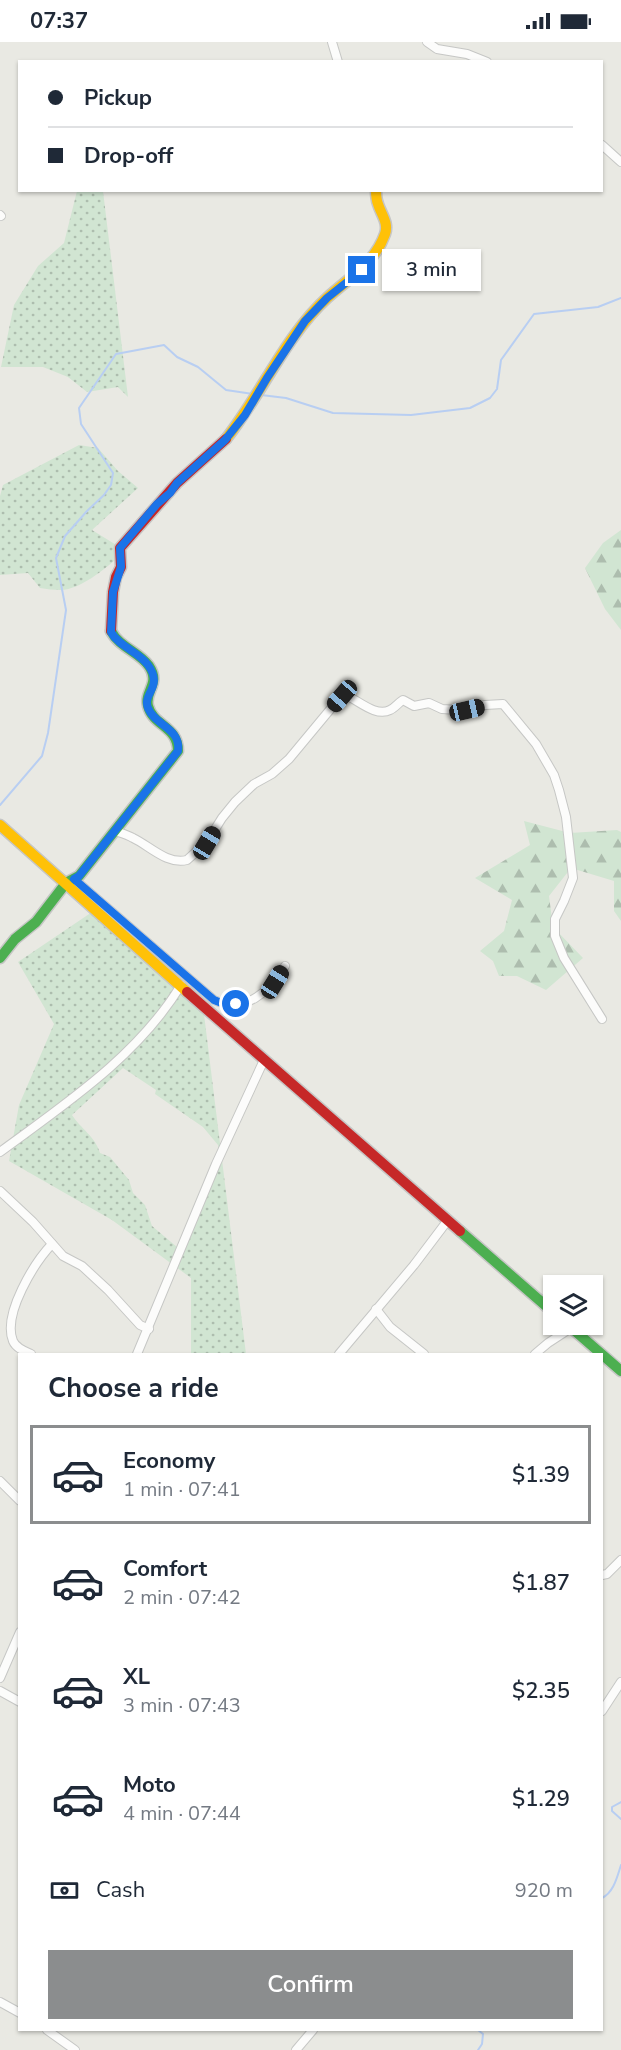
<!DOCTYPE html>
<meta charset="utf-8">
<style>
:root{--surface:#fff;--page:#f2f2f3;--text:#1f2937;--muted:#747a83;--line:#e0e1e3;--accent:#8b8d8e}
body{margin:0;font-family:"Nunito Sans",sans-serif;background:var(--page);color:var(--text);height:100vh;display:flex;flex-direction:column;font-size:22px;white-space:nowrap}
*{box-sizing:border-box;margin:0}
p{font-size:20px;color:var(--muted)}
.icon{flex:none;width:33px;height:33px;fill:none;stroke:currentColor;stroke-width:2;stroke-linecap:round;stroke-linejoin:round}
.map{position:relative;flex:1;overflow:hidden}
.drawer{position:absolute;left:18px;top:1311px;width:585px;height:678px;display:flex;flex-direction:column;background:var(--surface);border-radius:0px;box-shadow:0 2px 4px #0004}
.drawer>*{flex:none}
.banner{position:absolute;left:18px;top:18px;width:585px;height:132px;border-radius:0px;box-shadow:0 2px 4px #0004;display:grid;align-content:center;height:132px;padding:0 30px;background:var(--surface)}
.controls{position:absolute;left:543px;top:1233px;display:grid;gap:12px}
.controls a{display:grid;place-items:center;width:60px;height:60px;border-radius:0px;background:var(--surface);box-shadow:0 2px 4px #0004;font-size:30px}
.end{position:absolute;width:27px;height:27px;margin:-14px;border:8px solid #1a73e8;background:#fff;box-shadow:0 0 0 3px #fff}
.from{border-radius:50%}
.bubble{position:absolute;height:42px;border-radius:0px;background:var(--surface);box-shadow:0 2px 4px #0004;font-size:20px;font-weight:600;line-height:42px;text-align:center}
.car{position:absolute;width:18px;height:36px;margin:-18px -9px;border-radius:8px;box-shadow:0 0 4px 2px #0007;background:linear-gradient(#222 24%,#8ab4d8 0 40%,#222 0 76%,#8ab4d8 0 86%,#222 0)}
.banner b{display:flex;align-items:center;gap:21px;height:57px;font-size:22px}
.banner b+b{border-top:2px solid var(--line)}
.banner i{width:15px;height:15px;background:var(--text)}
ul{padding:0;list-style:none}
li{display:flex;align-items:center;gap:18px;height:99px;margin:0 12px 9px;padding:0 18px;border:3px solid transparent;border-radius:0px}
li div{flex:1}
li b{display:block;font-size:22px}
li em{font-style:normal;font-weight:600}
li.active{border-color:var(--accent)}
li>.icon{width:54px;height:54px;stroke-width:1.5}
h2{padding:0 30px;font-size:27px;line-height:72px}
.pay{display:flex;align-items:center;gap:15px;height:66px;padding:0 30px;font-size:22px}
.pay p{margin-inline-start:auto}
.primary-button{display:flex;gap:12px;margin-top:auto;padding:12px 30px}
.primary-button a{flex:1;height:69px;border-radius:0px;background:var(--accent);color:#fff;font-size:24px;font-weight:600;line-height:69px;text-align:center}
.status{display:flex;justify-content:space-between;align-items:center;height:42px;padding:0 30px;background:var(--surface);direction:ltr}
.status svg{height:16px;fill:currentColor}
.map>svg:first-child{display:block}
.grass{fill:url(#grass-dots);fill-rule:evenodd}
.forest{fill:url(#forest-firs)}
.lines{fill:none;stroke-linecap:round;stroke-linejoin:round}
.stream{stroke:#b8cef2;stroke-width:2}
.street-casing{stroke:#c6c7c5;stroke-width:10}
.fast-casing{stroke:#c6c6c5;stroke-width:13}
.slow-casing{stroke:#c6c6c5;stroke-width:13}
.jam-casing{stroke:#c6c6c5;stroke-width:13}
.street{stroke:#fcfcfb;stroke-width:8}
.fast{stroke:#4caf50;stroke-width:10}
.slow{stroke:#ffc107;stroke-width:10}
.jam{stroke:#c62828;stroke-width:10}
.route{stroke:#1a73e8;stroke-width:8}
</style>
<div class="status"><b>07:37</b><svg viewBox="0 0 49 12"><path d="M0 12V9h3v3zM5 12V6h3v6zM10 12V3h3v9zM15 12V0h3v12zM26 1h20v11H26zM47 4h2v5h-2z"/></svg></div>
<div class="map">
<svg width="621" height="2008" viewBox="0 0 621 2008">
<defs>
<pattern id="grass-dots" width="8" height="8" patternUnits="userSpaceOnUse" patternTransform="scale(1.5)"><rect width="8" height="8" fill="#d1e5d2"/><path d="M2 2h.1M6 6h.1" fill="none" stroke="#adbdae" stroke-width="1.8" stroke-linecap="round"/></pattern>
<pattern id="forest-firs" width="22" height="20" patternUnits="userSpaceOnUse" patternTransform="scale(1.5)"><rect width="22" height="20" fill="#d1e5d2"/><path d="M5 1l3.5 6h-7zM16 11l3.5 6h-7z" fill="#adbdae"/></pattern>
</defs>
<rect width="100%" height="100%" fill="#e9e9e3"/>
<!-- grass -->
<g class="grass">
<path d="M77 149H103L128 355 118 345 87 350 68 335 43 325H1L14 263 38 224 64 201Z"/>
<path d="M79 403 98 406 118 429 138 446 92 488 126 509C109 523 82 548 60 548 53 548 47 547 40 546L28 531 0 533V454L3 443Z"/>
<path d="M98 866 202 956 246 1312H191V1236L112 1178 9 1119 19 1063 54 982 18 920ZM123 1026 156 1048 155 1052 203 1085 218 1103 219 1117 197 1156 177 1205 152 1184 145 1163 133 1151 129 1138 110 1115 100 1111C95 1094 81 1087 72 1073Z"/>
</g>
<!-- forest -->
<g class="forest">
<path d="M621 488V588L605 567 585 526 603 501Z"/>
<path d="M524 779 570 791 617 788 621 790V879L614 869V839L571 826 549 854 553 885 583 916 546 948 517 934H499L493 919 480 909 504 889 512 858 475 836 530 803Z"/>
</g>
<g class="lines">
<!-- stream -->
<g class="stream">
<path d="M261 353 286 356 333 371 411 373 470 366 490 356 497 347 501 318 534 272 598 265 621 256"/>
<path d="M0 763 42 714 48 691 66 568 56 516 65 494 87 469 104 453 111 443 113 431 81 382 79 366 116 312 164 303 177 315 198 325 226 348 253 352"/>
<path d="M621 1760 612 1765V1769L621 1777"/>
<path d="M602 1856C614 1850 617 1835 621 1823"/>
<path d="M478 2008 482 2002 483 1992 478 1988"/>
</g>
<defs>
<g id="street">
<path d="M332 0 338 20"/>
<path d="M427 0 437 7 467 12 487 20"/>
<path d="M602 103 621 120"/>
<path d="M0 173 1 174"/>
<path d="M115 789C121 791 128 793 133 796 150 804 167 823 187 818L207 800 222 776 235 760 254 742 272 732 289 717 343 652C356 656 375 676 390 668 395 666 398 661 403 658L414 664 429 661 442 667 458 668 485 663 503 662 536 702 554 733 559 748 566 775 573 836 564 859 555 877V894L564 916 602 977"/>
<path d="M74 837 214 958C245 972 269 950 285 924"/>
<path d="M0 1110C65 1062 138 1014 181 943"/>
<path d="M0 1149 33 1180 63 1214 82 1224 108 1248 140 1283 149 1287"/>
<path d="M376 1267 390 1285 424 1312"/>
<path d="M31 1312C24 1309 16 1306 13 1299 2 1272 35 1220 52 1202"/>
<path d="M137 1312 216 1122 264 1018"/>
<path d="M339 1312 414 1223 448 1178"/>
<path d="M535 1312 548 1301 571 1286"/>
<path d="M0 1439 20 1459"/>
<path d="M602 1533 607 1532 621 1518"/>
<path d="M0 1636 20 1590"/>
<path d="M0 1649 20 1660"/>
<path d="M602 1669 621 1640"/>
<path d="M0 1960 20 1971"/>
<path d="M47 1988 75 2008"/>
<path d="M296 2008 313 1988"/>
</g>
<g id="fast">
<path d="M0 916 15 897 36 880 66 841 79 834 178 709C178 684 153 684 148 664 144 649 161 642 149 624 139 610 119 605 111 589"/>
<path d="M460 1189 554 1271"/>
<path d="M567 1282 621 1329"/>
</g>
<g id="slow">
<path d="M226 397C261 353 286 293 327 256 349 236 375 221 385 192 389 181 381 172 378 162 376 157 376 153 376 148"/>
<path d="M0 783 187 950"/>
</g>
<g id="jam">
<path d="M111 589 113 550 116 535 121 525 120 506 177 441 226 397"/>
<path d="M187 950 460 1189"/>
</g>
</defs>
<!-- street casing -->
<use href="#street" class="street-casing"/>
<!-- fast casing -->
<use href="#fast" class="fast-casing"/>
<!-- slow casing -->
<use href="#slow" class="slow-casing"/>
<!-- jam casing -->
<use href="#jam" class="jam-casing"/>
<!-- street -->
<use href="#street" class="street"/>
<!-- fast -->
<use href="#fast" class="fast"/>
<!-- slow -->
<use href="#slow" class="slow"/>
<!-- jam -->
<use href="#jam" class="jam"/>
</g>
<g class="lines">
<!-- route -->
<path class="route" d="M236 962H224L214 958 74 837 79 834 178 709C181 686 155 684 148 666 142 651 164 645 148 623 138 609 119 605 111 590L113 550 121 525 120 506 157 462 170 451 177 441 225 398 245 373 267 336 305 279 327 256 362 228"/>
</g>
</svg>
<div class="controls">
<a><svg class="icon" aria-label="layers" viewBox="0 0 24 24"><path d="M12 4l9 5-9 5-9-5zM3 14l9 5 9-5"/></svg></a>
</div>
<i class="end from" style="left:236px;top:962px"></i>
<i class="end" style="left:362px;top:228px"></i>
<div class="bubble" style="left:382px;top:207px;width:99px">3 min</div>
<i class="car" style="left:342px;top:654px;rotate:221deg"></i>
<i class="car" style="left:467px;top:668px;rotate:77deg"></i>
<i class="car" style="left:207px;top:801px;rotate:31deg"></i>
<i class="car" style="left:275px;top:940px;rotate:32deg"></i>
<div class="banner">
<b><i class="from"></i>Pickup</b>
<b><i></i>Drop-off</b>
</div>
<section class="drawer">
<h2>Choose a ride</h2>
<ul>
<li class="active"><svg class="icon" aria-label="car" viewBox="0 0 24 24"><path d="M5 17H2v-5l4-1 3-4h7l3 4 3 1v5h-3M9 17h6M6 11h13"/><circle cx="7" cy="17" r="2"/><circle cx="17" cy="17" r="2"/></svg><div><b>Economy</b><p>1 min · 07:41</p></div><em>$1.39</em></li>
<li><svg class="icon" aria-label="car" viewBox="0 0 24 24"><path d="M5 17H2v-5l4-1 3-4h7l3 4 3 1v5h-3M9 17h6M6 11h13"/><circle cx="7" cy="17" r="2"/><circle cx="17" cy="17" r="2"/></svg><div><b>Comfort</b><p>2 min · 07:42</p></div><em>$1.87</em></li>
<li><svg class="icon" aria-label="car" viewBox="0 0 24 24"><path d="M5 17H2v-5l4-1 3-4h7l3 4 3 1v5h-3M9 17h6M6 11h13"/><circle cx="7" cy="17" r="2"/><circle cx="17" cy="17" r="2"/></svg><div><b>XL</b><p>3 min · 07:43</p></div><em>$2.35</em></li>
<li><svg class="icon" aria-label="car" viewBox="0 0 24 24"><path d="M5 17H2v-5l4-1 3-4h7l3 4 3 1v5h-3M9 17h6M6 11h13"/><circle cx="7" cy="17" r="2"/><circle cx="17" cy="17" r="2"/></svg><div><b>Moto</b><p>4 min · 07:44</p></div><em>$1.29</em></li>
</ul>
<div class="pay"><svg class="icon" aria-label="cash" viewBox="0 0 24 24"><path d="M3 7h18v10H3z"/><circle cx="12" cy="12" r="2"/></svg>Cash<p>920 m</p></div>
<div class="primary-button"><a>Confirm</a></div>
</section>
</div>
